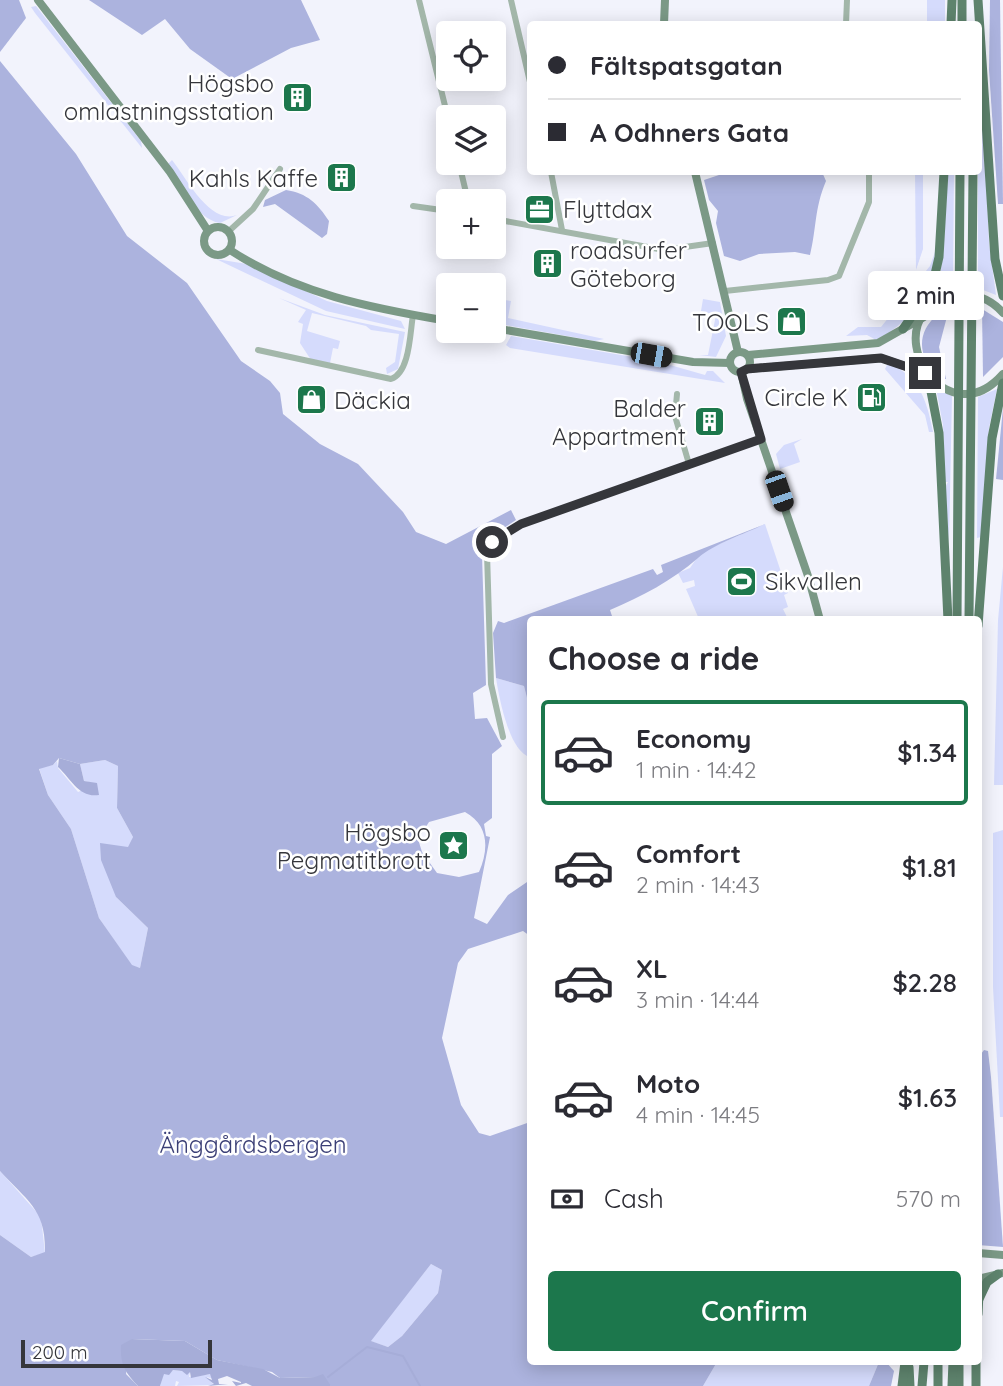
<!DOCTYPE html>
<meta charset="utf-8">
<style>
:root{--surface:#fff;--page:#f2f2f3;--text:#2b2b33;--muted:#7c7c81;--line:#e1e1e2;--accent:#1c774c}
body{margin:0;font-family:Quicksand,sans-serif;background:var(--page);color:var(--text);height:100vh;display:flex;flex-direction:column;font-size:26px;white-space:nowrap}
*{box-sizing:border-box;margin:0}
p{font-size:23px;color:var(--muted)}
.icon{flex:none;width:38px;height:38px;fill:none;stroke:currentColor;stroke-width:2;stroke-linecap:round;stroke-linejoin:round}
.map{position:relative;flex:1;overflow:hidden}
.details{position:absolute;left:527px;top:616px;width:455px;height:749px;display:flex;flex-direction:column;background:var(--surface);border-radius:7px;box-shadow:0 4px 18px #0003}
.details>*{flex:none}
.guide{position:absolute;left:527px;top:21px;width:455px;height:154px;border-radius:7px;box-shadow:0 4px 18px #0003;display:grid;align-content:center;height:154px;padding:0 21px;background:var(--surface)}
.tools{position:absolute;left:436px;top:21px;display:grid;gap:14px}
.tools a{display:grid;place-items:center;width:70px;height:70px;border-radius:7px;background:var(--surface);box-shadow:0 4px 18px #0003;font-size:35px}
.scale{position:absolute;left:21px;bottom:18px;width:191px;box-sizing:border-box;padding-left:7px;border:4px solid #35363b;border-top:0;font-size:19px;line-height:24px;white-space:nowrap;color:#35363b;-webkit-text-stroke:5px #fff;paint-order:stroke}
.end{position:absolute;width:32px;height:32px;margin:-16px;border:9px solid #35363b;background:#fff;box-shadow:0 0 0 4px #fff}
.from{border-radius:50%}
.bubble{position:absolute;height:49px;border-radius:7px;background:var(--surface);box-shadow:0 4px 18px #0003;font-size:23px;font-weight:600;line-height:49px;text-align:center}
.car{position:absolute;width:21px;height:42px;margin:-21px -10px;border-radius:9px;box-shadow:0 0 5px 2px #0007;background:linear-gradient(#222 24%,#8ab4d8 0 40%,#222 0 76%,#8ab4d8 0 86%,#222 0)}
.guide b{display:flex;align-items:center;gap:24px;height:66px;font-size:26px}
.guide b+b{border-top:2px solid var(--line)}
.guide i{width:18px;height:18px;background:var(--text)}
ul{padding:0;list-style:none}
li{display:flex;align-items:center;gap:21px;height:105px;margin:0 14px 10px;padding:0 7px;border:4px solid transparent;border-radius:7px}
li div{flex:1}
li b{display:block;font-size:26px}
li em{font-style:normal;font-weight:600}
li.active{border-color:var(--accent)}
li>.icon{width:63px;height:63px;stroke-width:1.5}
h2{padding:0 21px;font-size:32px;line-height:84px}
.pay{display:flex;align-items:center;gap:18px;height:77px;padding:0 21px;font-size:26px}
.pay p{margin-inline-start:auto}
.action{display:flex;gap:14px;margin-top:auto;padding:14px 21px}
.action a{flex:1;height:80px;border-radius:7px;background:var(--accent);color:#fff;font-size:28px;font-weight:600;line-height:80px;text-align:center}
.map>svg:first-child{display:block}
.green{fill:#d5dbfc}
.forest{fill:#acb3de;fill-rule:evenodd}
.water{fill:#a6add8}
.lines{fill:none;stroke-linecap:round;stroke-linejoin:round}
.stream{stroke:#a6add8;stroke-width:2}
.street{stroke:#a3b7aa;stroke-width:6}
.secondary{stroke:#7b9986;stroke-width:8}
.primary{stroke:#5e836d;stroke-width:9}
.route{stroke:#35363b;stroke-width:9}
.labels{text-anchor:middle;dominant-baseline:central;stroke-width:5;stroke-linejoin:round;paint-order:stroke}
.poi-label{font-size:24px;fill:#35363b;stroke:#fff;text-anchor:end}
.park-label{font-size:24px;fill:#3b3f76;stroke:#fff}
</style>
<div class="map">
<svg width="1003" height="1386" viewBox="0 0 1003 1386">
<rect width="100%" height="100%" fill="#f2f3fc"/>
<!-- green -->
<g class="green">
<rect x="927" y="0" width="18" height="24"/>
<path d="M36 6 141 141 142 148 35 13 31 7Z"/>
<path d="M978 120H984L989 243 996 295 978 288Z"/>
<path d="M172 160C187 179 210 225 237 215L220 223C195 219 181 183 168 164Z"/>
<path d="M915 172H923V249L916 270Z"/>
<path d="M948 172H954L953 288 937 294 943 256Z"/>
<path d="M935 252C934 291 909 324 876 340L867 335 846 336 858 327H881L930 266Z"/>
<path d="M216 259 247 264 327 301 401 321 405 329 326 311Z"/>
<path d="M279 298 325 315 405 332 398 369 387 374 386 368 395 362 399 334 371 330 366 326 312 313 307 331 340 341 338 349 333 348 330 363 311 360 300 343 303 324 298 322 306 310Z"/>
<path d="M497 299 511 301 508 318 604 339 595 341 494 323Z"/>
<path d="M703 299 720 302 726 336 716 357 699 355H708L716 315 701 311Z"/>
<path d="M511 336 656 361 705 375 707 371H713L725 383 510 348 506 345Z"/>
<path d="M888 363C919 376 927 400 933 432H929L925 415 885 369Z"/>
<path d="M936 388 952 396 949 542 945 487 948 482H945L943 425Z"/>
<path d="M997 389 989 428 981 537 977 538 978 397Z"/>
<path d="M802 439 794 444 800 462 780 469 776 454 784 445Z"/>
<path d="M765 524 788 593 784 595 788 607 783 609 788 619H699L686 589 695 586 694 580 683 583 678 573 690 568 701 552Z"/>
<path d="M1003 567V785H994L998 620Z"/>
<path d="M496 678 524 686 530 710V757C509 752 499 697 496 678Z"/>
<path d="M105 760 118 766 117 808 133 837 116 897 148 928 140 968 132 966 99 918 71 829 48 795 39 768 53 765 57 761 58 768 78 792 97 784 84 781 80 764Z"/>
<path d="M978 806H982L978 965Z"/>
<path d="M1003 830V1117H1000L993 987V833Z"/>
<path d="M0 1171 41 1217 45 1253 31 1257 0 1235Z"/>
<path d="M431 1264 442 1270 438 1293 402 1336 388 1347 370 1341Z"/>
<path d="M717 1362H879L869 1386H703Z"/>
<path d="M138 1366 145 1372 155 1368 169 1374 173 1370 190 1372 189 1377 210 1374 213 1379 207 1377 214 1385 177 1386 179 1382 176 1381 175 1386H160L163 1375 156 1376 157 1379 152 1380 140 1373Z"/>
</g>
<!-- forest -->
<g class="forest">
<path d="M0 0H19L26 18 0 52Z"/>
<path d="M89 0H301L320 40 291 48 232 79 190 49 165 19 142 35Z"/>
<path d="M990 0H1000L1003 204H998L989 70Z"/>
<path d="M0 61 76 154 127 236 187 283 241 361 270 381 280 393 283 414 320 444 358 464 403 512 416 532 446 544 511 510 516 520 487 539 482 555 486 685 473 693 475 719 487 718 502 746 492 754V818L484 824 486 836 490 837 474 918 487 924 508 895 530 880V936L523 931 468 949 458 963 442 1038 461 1105 479 1133 490 1136 530 1122V1362H717L703 1386H331L315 1377 280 1378 272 1372 217 1360 185 1341 132 1339 126 1374 138 1386H0V1235L31 1257 45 1252C46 1209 27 1201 0 1171ZM59 758 80 764 105 760 118 766 117 808 133 837 128 847 100 843 101 860 116 897 148 928 140 968 132 965 99 918 71 829 48 795 39 769 53 765ZM465 812C489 825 489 849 479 872L459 877 437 873 422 852 418 839 429 822ZM431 1264 442 1270 438 1293 402 1336 388 1347 371 1341Z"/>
<path d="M728 172H822L826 181C814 210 817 226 810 255L795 252 759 254 740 261 724 256 716 223 718 211 709 200 704 180Z"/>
<path d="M286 190C307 193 318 204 329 221L327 234 322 238 275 204 263 207 265 200Z"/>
<path d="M949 309 939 347 946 379H942C923 364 914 341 931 321 937 314 941 310 949 309Z"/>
<path d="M982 309 1003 322V357L983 377Z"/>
<path d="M1003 408V480L996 479Z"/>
<path d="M765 524C745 534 715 543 698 558 672 581 642 596 610 610L613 619 530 620V710L524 686 496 678 493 633 498 621 504 623 653 569 657 575 663 572 661 565Z"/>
<path d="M984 1050 988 1051 991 1077 1003 1247 978 1245V1058Z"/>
<path d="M879 1362H886L894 1371 891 1386H869Z"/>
</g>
<!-- water -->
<g class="water">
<path d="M59 758 80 764 84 781 97 783 99 795C79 798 72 780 58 767Z"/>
<path d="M132 1339 185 1341 217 1360 263 1369 280 1378 315 1377 323 1374 331 1386H252L246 1383 236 1386 232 1381 241 1383V1382L227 1376 218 1379 219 1384H228L208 1386 214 1384 205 1377 212 1380 210 1374 191 1378 190 1372 187 1375 182 1371 173 1370 169 1375 164 1374 160 1386H138C125 1372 120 1365 121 1345Z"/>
</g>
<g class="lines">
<!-- stream -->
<path class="stream" d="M328 1377 367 1347 403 1356 420 1386"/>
<!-- street -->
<g class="street">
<path d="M419 0 448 118"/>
<path d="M511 0 530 82"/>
<path d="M846 24 847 0"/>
<path d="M459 163 468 201"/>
<path d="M551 172 562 230"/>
<path d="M413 206 448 211"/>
<path d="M494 219 664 250 713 243"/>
<path d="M229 231 253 209 280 169"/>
<path d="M725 291 828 280 839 276 869 202V172"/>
<path d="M258 350 391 379C410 373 410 332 413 315"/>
<path d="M677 394 675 416 689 464"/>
<path d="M503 737 491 684 487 553 492 542 521 524 761 439"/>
</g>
<!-- secondary -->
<g class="secondary">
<path d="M38 0 170 172 208 231"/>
<path d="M664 24 665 0"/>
<path d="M695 172 738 352"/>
<circle cx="218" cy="241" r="14"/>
<path d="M230 250C297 294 371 308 448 321"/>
<path d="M1003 313C991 299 974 292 955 296 869 313 942 443 1003 374"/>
<path d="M494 328 693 362 730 363"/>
<circle cx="740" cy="362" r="10"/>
<path d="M748 355 878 343 924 317"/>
<path d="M747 369 881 358 925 373"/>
<path d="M741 372 747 399 808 576 820 620"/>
<path d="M978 1253 1003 1255"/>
<path d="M978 1279 1003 1273"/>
</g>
<!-- primary -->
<g class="primary">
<path d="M978 0 995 259 1003 296"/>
<path d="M951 24 952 0"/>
<path d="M962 24V0"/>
<path d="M926 313 939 257 944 172"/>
<path d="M903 329 925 297"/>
<path d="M928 376 939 433 948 620"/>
<path d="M957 620 960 172"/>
<path d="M969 620 973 172"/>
<path d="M978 626 992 438 1003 383"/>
<path d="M979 1299 987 1282 998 1274"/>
<path d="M978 1314 979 1293"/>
<path d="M959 1362V1386"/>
<path d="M909 1367 910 1386"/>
<path d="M902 1386 905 1362"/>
<path d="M922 1386 924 1362"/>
<path d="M938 1386V1362"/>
<path d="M952 1386 953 1362"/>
<path d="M976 1386V1362"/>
</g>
</g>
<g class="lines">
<!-- route -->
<path class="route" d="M492 542 521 524 761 439 741 372 747 369 881 358 925 373"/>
</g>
<!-- icons -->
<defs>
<symbol id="building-square" viewBox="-11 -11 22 22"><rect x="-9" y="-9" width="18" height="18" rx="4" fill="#1c774c" stroke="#fff"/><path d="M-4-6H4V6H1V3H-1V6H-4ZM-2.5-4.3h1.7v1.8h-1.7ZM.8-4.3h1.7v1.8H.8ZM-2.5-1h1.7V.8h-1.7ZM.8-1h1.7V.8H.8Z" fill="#fff"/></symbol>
<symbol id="office-square" viewBox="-11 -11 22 22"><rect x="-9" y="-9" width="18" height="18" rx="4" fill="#1c774c" stroke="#fff"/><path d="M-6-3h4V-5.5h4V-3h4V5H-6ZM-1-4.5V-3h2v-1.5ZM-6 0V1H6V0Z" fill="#fff"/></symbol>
<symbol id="shop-square" viewBox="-11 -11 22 22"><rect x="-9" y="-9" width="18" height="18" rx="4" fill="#1c774c" stroke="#fff"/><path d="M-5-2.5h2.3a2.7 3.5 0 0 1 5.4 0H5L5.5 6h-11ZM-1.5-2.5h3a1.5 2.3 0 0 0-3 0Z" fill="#fff"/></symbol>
<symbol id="fuel-square" viewBox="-11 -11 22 22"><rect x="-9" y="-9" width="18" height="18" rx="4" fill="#1c774c" stroke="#fff"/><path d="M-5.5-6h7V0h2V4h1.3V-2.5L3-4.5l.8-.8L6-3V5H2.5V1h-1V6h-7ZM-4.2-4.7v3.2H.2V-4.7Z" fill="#fff"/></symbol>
<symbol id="stadium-square" viewBox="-11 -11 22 22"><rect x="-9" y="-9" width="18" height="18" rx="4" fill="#1c774c" stroke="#fff"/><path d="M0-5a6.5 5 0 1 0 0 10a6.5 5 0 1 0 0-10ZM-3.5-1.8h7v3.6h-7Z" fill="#fff"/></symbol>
<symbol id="sight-square" viewBox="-11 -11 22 22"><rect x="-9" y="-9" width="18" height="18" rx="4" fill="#1c774c" stroke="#fff"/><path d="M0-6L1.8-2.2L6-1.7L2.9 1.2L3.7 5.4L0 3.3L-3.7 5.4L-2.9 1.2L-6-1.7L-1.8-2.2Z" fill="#fff"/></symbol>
</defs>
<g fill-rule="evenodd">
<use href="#building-square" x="280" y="80" width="35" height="35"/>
<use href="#building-square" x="324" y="160" width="35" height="35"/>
<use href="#office-square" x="522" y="192" width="35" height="35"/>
<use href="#building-square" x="530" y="246" width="35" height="35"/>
<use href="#shop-square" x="774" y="304" width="35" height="35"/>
<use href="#fuel-square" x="854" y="380" width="35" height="35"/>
<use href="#shop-square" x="294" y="382" width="35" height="35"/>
<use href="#building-square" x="692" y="404" width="35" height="35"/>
<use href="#stadium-square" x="724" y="564" width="35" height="35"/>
<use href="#sight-square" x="436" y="828" width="35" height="35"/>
</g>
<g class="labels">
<!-- poi labels -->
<g class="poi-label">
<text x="274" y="83">Högsbo<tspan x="274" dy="28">omlastningsstation</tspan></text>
<text x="318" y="178">Kahls Kaffe</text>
<text x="563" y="209" text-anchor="start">Flyttdax</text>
<text x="570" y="250" text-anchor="start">roadsurfer<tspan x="570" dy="28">Göteborg</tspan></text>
<text x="769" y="322">TOOLS</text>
<text x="848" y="397">Circle K</text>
<text x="334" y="400" text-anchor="start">Däckia</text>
<text x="686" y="408">Balder<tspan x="686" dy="28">Appartment</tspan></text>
<text x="765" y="581" text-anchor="start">Sikvallen</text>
<text x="431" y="832">Högsbo<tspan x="431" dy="28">Pegmatitbrott</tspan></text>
</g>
<!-- park labels -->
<g class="park-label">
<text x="253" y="1144">Änggårdsbergen</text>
</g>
</g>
</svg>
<div class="tools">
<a><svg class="icon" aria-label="locate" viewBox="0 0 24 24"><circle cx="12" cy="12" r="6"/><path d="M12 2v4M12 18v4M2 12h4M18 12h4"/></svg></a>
<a><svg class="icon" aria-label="layers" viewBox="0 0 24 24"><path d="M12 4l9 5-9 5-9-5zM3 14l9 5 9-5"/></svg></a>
<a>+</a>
<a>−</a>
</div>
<div class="scale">200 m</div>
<i class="end from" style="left:492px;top:542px"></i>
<i class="end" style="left:925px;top:373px"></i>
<div class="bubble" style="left:868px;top:271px;width:116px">2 min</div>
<i class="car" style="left:651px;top:355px;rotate:100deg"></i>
<i class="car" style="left:779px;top:491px;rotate:161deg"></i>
<div class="guide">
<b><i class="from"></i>Fältspatsgatan</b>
<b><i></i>A Odhners Gata</b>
</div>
<section class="details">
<h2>Choose a ride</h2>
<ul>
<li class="active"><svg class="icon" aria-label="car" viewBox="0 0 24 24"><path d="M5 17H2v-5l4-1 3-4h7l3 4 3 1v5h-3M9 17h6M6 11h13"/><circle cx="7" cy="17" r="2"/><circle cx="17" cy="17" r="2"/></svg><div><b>Economy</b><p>1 min · 14:42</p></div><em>$1.34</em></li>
<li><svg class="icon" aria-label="car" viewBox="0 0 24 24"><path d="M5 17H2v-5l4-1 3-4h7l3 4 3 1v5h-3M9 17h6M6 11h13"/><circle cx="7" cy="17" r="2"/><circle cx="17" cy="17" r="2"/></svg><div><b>Comfort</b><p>2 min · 14:43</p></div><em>$1.81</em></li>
<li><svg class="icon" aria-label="car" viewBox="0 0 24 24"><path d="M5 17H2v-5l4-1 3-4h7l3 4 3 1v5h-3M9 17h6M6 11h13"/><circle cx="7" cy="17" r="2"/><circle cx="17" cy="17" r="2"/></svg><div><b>XL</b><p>3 min · 14:44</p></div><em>$2.28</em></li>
<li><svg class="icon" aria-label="car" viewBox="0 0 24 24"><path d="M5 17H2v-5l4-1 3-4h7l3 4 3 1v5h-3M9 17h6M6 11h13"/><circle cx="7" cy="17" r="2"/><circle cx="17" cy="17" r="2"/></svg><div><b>Moto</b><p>4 min · 14:45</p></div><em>$1.63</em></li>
</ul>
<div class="pay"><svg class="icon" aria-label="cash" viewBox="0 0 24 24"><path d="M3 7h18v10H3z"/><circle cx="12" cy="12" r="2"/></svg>Cash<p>570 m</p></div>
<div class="action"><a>Confirm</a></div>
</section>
</div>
